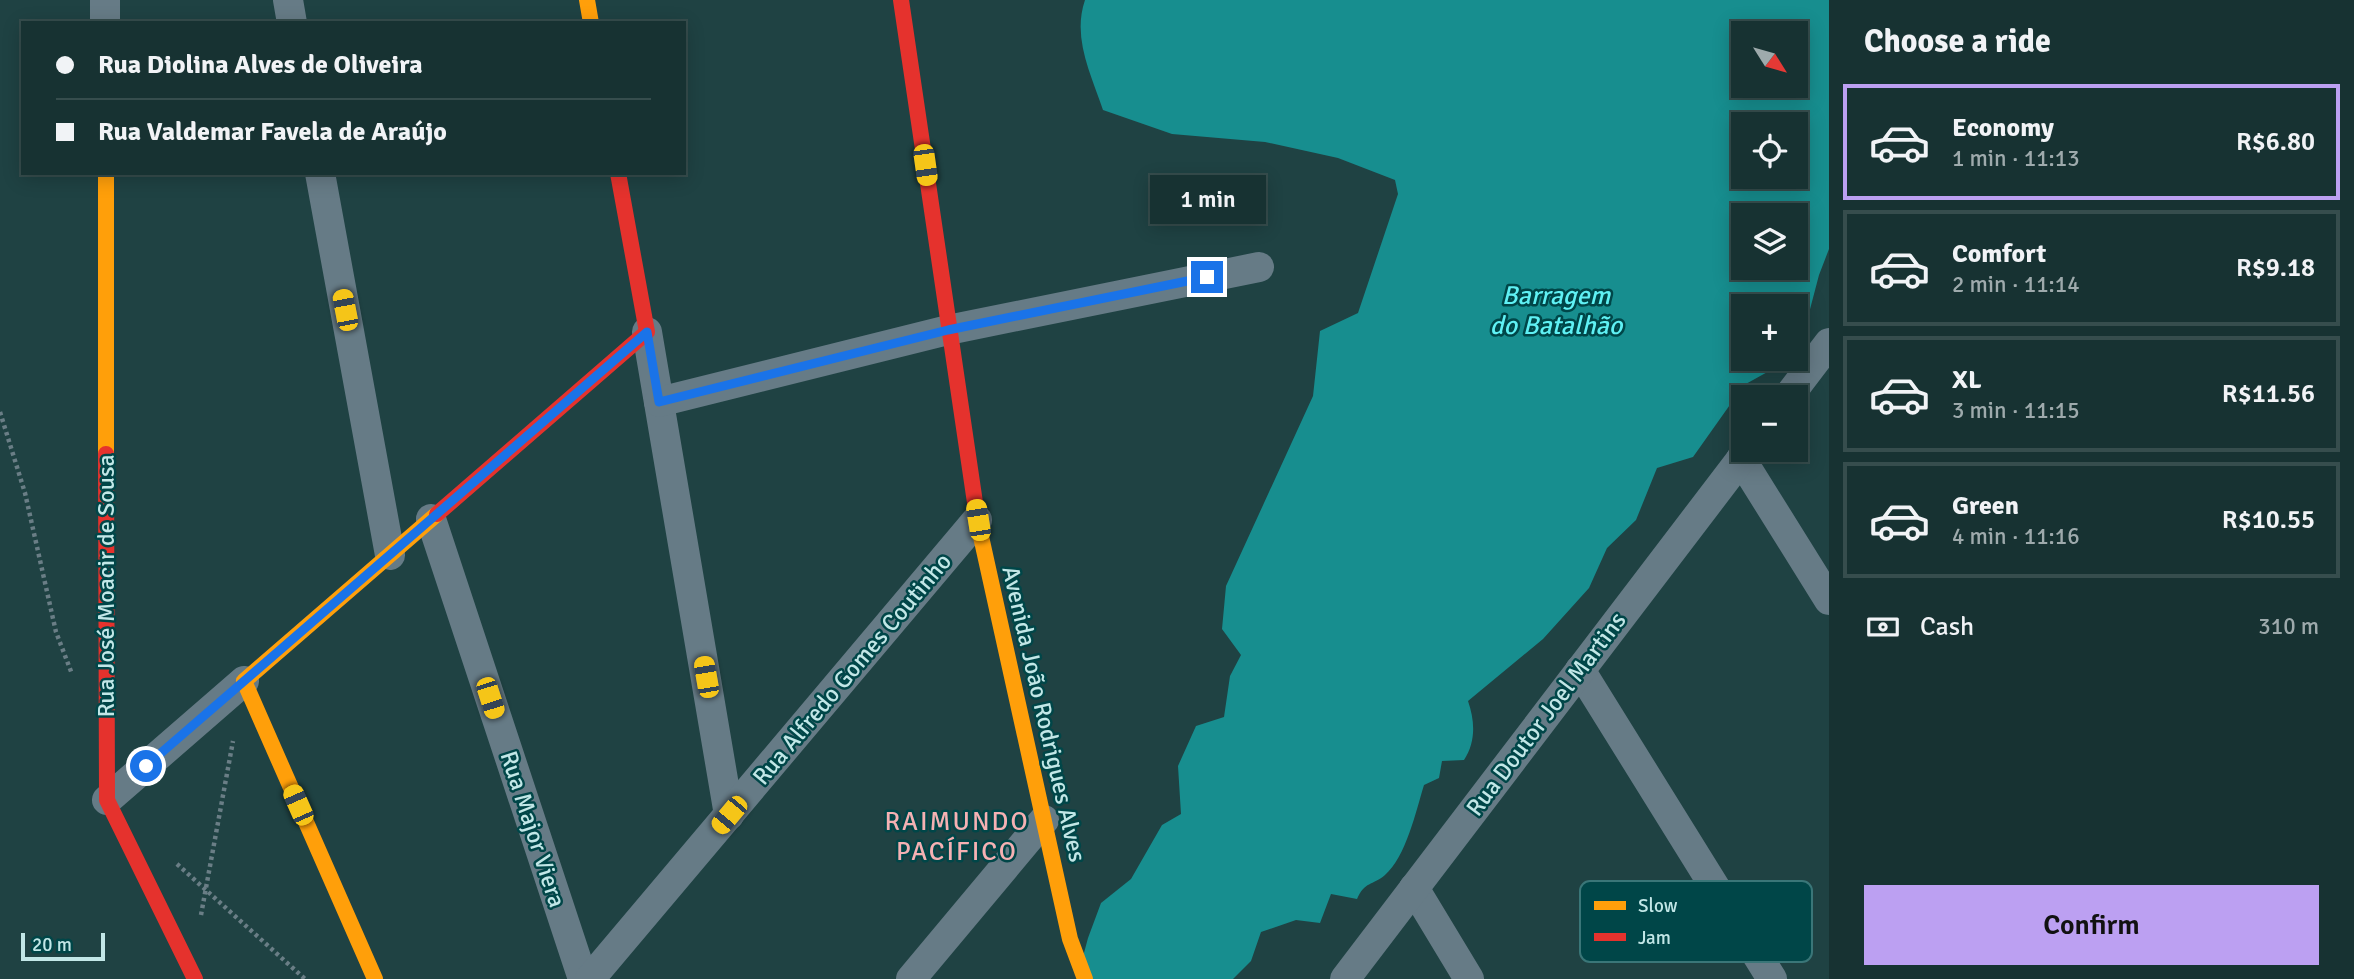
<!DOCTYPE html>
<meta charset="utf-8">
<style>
:root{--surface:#173232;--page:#203a3a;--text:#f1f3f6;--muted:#9eaaac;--line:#364d4d;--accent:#bca0f2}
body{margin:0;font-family:Signika,sans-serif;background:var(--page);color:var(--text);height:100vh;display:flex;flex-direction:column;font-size:26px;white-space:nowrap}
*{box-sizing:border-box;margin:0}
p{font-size:23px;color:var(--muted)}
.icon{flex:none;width:38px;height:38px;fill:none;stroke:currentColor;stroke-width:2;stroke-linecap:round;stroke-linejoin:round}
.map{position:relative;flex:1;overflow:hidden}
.details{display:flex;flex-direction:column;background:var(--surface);width:525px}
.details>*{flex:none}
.hud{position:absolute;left:21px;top:21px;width:665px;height:154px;border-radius:0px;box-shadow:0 4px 18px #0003,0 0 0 2px var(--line);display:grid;align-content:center;height:154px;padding:0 35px;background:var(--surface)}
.needle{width:46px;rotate:127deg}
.tools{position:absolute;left:1731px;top:21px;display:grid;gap:14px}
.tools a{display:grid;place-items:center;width:77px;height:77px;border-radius:0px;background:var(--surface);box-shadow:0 4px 18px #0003,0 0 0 2px var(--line);font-size:35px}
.scale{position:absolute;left:21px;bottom:18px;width:84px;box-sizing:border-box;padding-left:7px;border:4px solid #c2e7e7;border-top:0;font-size:19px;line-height:24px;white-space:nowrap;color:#c2e7e7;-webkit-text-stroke:5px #004648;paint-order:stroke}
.end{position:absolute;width:32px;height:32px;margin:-16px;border:9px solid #1a73e8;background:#fff;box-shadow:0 0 0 4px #fff}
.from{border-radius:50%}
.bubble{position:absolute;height:49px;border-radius:0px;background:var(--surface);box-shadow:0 4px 18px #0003,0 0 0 2px var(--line);font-size:23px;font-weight:600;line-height:49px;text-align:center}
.car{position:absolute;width:21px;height:42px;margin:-21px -10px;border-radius:9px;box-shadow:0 0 5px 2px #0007;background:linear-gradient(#f5c518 24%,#345 0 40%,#f5c518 0 76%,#345 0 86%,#f5c518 0)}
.hud b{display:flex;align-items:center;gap:24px;height:66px;font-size:26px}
.hud b+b{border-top:2px solid var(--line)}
.hud i{width:18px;height:18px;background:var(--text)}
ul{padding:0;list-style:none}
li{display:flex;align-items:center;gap:21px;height:116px;margin:0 14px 10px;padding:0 21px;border:4px solid var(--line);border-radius:0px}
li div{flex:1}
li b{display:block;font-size:26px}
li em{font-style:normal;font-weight:600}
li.current{border-color:var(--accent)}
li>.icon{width:63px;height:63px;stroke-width:1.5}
h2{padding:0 35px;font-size:32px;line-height:84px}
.pay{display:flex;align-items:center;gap:18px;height:77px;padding:0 35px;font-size:26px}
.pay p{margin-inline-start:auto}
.cta{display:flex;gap:14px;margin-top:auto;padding:14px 35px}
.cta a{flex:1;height:80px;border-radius:0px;background:var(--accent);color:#111;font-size:28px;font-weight:600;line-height:80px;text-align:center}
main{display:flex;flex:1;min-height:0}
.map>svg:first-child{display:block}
.water{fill:#178e8f;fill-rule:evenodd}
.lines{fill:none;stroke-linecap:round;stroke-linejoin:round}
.path{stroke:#6a7e86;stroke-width:4.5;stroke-dasharray:3.5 3.5;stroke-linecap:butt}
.street{stroke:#667b86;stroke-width:30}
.slow{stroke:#ff9f0a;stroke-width:16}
.jam{stroke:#e5322d;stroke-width:16}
.route{stroke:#1a73e8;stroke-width:9}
.labels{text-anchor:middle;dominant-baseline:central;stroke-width:5;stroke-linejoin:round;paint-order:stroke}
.street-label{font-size:24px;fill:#c2e7e7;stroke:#004648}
.water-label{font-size:26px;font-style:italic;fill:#5ff1f4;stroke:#004648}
.neighbourhood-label{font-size:26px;letter-spacing:2px;fill:#f5b1b3;stroke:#004648}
.key{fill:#004648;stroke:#3a7678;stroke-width:2}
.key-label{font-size:19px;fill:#c2e7e7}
</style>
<main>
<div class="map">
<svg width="1829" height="979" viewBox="0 0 1829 979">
<rect width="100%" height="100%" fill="#1f4243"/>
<!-- water -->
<path class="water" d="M1085 0H1829V249L1819 275 1798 355 1796 356V306H1743V359H1791L1744 385 1693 457 1657 468 1636 520 1607 548 1589 588 1543 639 1468 701C1475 721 1476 742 1464 760L1442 761 1439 778 1424 785C1416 811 1406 857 1385 875 1372 886 1365 881 1357 899L1331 894 1320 923 1296 920 1261 932 1251 961 1233 979H1077L1088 938 1101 903 1131 879 1162 825 1181 814 1178 766 1196 726 1224 717 1230 676 1241 655 1222 629 1226 586 1313 396 1320 331 1358 313 1398 194 1395 180 1338 158 1265 142 1172 134 1103 110C1091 74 1072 38 1085 0ZM1743 33H1796V86H1743ZM1743 124H1796V177H1743ZM1743 215H1796V268H1743Z"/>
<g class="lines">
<!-- path -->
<g class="path">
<path d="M0 412 25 493 56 632 72 674"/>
<path d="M177 864 305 979"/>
<path d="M201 915 233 741"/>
</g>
<!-- street -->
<g class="street">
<path d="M105 0V23"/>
<path d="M288 0 292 23"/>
<path d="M320 173 390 555"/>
<path d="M647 332 729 815"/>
<path d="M1788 397 1829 343"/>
<path d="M659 402 948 330 1259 267"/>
<path d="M1741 459 1829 600"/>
<path d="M431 519 583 979"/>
<path d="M1580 670 1772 979"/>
<path d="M107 800 244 681"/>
<path d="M1414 888 1469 979"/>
<path d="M590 979 977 520"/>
<path d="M911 979 1044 820"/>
<path d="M1345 979 1748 450"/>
</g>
<!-- slow -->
<g class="slow">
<path d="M587 0 591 23"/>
<path d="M106 173V454"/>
<path d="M978 523 1070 939 1085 979"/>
<path d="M375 979 244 681 437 514"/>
</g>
<!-- jam -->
<g class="jam">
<path d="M901 0 978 523"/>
<path d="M106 454 107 800 195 979"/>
<path d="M437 514 647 332 618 173"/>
</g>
</g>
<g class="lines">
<!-- route -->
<path class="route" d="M146 766 647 332 659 402 948 330 1207 277"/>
</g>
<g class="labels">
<!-- street labels -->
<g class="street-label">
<text transform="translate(106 586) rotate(-90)">Rua José Moacir de Sousa</text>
<text transform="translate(852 669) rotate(-50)">Rua Alfredo Gomes Coutinho</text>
<text transform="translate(1044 714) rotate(77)">Avenida João Rodrigues Alves</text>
<text transform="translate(1546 714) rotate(-53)">Rua Doutor Joel Martins</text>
<text transform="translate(533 829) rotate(72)">Rua Major Viera</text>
</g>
<!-- water labels -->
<g class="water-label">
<text x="1556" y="296">Barragem<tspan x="1556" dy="30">do Batalhão</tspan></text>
</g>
<!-- neighbourhood labels -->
<g class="neighbourhood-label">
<text x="957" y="822">RAIMUNDO<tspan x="957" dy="30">PACÍFICO</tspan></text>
</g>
</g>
<!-- legend -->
<rect x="1580" y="881" width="232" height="81" rx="10" class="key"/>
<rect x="1594" y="901" width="32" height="9" fill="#ff9f0a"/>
<rect x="1594" y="933" width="32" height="8" fill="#e5322d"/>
<g class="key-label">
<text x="1638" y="912">Slow</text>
<text x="1638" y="944">Jam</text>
</g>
</svg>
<div class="tools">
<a><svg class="needle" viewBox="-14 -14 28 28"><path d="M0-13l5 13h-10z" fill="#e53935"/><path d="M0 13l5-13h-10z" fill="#9eaaac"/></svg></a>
<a><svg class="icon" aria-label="locate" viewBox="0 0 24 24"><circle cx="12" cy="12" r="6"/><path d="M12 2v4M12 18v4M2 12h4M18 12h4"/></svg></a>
<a><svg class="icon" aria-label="layers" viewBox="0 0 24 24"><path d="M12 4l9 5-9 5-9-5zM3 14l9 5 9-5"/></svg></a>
<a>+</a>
<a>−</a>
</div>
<div class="scale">20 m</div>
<i class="end from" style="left:146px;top:766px"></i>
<i class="end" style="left:1207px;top:277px"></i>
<div class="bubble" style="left:1150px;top:175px;width:116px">1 min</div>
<i class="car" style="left:925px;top:165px;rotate:172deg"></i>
<i class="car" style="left:345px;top:310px;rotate:349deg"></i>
<i class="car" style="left:978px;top:520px;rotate:351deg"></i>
<i class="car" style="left:706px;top:677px;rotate:350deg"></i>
<i class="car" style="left:490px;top:698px;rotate:162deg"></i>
<i class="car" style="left:298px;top:805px;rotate:336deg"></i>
<i class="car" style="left:729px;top:815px;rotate:220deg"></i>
<div class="hud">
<b><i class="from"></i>Rua Diolina Alves de Oliveira</b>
<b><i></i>Rua Valdemar Favela de Araújo</b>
</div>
</div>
<section class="details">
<h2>Choose a ride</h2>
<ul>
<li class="current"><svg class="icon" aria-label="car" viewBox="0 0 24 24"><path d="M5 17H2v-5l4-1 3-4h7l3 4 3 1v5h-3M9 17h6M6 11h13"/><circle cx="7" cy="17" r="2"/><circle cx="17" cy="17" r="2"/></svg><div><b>Economy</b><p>1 min · 11:13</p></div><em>R$6.80</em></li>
<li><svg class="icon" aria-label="car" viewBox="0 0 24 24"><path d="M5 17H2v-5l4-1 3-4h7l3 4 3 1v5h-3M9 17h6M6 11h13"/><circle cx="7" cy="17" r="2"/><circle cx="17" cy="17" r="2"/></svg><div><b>Comfort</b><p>2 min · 11:14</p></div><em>R$9.18</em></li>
<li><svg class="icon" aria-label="car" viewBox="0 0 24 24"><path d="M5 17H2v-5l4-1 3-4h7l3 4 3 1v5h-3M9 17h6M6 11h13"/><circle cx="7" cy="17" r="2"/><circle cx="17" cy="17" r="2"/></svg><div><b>XL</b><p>3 min · 11:15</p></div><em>R$11.56</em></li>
<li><svg class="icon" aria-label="car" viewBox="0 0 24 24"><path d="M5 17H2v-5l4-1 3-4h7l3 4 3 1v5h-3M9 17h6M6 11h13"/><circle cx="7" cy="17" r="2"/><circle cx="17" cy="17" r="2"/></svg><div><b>Green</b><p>4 min · 11:16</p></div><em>R$10.55</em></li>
</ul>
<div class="pay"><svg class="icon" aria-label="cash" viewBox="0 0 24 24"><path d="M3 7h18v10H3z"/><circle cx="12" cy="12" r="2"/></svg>Cash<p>310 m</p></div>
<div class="cta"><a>Confirm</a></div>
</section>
</main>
